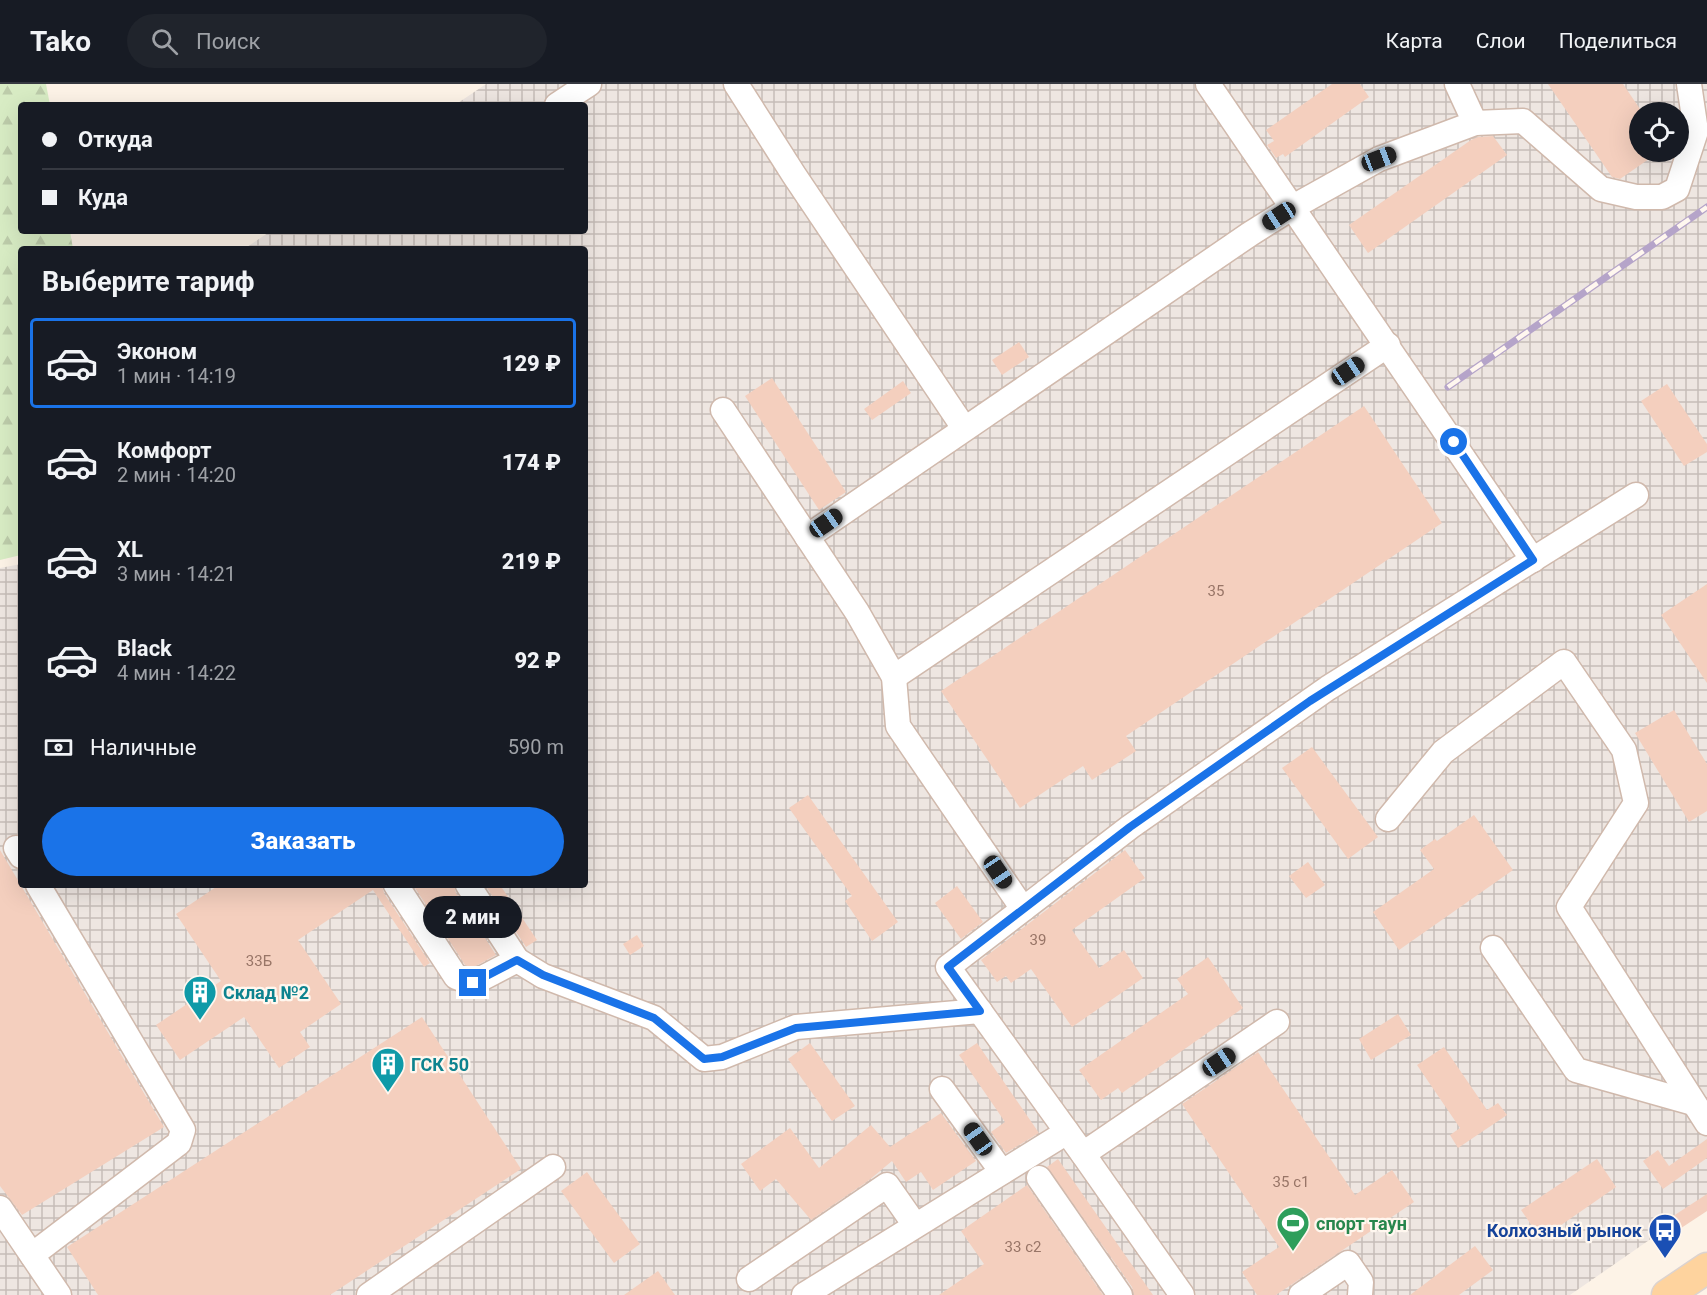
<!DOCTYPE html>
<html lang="ru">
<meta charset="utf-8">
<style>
:root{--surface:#171b24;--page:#20242c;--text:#f1f3f6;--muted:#9ea1a6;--line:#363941;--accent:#1a73e8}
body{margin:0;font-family:Roboto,sans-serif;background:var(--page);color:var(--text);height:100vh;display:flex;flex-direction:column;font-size:22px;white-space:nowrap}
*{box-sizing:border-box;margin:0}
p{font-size:20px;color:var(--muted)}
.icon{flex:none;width:33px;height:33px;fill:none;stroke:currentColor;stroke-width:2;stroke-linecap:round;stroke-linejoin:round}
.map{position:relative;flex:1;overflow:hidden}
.sheet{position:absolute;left:18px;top:162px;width:570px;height:642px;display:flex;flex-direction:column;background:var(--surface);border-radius:6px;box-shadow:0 6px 24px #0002}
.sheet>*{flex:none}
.banner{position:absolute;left:18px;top:18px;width:570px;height:132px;border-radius:6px;box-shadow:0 6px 24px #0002;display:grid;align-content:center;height:132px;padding:0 24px;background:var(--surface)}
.controls{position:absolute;left:1629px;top:18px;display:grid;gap:12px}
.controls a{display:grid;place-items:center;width:60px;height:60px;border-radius:50%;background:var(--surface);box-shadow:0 6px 24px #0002;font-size:30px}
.end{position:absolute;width:27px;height:27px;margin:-14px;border:8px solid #1a73e8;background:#fff;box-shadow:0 0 0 3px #fff}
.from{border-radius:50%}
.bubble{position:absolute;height:42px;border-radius:21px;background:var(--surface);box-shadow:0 6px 24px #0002;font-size:20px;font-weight:800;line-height:42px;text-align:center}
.car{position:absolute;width:18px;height:36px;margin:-18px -9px;border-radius:8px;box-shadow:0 0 4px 2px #0007;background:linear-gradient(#222 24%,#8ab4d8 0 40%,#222 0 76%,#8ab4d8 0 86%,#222 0)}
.banner b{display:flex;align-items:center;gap:21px;height:57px;font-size:22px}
.banner b+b{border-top:2px solid var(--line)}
.banner i{width:15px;height:15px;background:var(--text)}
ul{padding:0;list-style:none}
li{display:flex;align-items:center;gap:18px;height:90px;margin:0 12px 9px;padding:0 12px;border:3px solid transparent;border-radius:6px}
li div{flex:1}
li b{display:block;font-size:22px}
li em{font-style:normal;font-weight:800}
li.selected{border-color:var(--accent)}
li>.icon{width:54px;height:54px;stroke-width:1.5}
h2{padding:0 24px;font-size:27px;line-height:72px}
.pay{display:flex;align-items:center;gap:15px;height:66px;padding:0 24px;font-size:22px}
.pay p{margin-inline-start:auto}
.button{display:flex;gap:12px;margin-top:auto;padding:12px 24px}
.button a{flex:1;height:69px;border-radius:36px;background:var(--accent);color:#fff;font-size:24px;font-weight:800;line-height:69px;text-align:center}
header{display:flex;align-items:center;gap:36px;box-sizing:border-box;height:84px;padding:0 30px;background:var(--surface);border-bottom:2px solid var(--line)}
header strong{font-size:28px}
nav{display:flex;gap:33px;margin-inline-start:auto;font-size:21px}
.search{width:420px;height:54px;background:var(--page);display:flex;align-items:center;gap:15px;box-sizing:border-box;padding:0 21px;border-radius:33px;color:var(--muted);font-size:22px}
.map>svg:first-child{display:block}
.industrial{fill:url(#industrial-grid);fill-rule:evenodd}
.forest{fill:url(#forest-firs)}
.building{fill:#f4cfbe}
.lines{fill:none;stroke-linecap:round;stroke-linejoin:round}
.minor-casing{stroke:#d0b9ac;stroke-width:27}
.major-casing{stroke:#dcd3d0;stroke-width:33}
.minor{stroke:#fff;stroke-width:24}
.major{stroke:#fed39e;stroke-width:30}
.rail-casing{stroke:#b5a4c9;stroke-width:7}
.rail{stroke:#fff7ef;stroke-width:4.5;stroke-dasharray:14;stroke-linecap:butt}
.route{stroke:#1a73e8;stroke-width:8}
.labels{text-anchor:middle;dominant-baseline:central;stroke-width:4.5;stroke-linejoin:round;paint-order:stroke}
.number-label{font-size:15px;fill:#987567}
.culture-label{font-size:18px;font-weight:bold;fill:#0d838f;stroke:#fff7ef;text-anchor:start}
.leisure-label{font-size:18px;font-weight:bold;fill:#27864d;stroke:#fff7ef;text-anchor:start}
.transit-label{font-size:18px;font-weight:bold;fill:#164399;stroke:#fff7ef;text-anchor:end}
</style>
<header>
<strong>Tako</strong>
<div class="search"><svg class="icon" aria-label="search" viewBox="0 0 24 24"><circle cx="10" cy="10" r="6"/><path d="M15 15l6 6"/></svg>Поиск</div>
<nav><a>Карта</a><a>Слои</a><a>Поделиться</a></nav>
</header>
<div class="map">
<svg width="1707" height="1211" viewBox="0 0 1707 1211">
<defs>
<pattern id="industrial-grid" width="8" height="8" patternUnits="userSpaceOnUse" patternTransform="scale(1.5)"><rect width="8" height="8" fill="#eee6e1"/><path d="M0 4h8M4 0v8" fill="none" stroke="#c6bdb8"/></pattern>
<pattern id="forest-firs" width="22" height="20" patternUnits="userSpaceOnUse" patternTransform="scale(1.5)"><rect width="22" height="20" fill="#d8ecc4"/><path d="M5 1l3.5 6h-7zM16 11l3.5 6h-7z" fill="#bdccaa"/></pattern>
</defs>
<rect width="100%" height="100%" fill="#fdf3e7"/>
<!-- industrial -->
<path class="industrial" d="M486 0H1707V1116L1570 1211H0V484L21 480V801H585V165H244L271 147H585V21H455ZM1640 28H1678V68H1640Z"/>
<!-- forest -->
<path class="forest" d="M0 0H46L50 21H21V147H70L73 165H21V471L0 476Z"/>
<!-- building -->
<g class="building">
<path d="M1332 0H1360L1369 13 1285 73 1283 70 1276 74 1267 61 1274 57 1266 46Z"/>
<path d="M1548 0H1623L1640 25V68H1659L1620 95 1612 93Z"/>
<path d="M1493 52 1507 71 1368 169 1349 141 1471 56 1478 53Z"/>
<path d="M1019 258 1029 273 1002 291 992 276Z"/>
<path d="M772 294 846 408 819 426 745 312Z"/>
<path d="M903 297 911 309 872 336 864 325Z"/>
<path d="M1667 300 1707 360V368L1684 382 1641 317Z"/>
<path d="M1364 322 1442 439 1126 652 1136 667 1092 696 1083 682 1020 724 941 607Z"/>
<path d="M1707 500V599L1661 531Z"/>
<path d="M1674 626 1707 680V727L1689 738 1635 649Z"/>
<path d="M1312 663 1378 753 1348 775 1282 684Z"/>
<path d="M808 711 898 838 872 857 845 817 852 812 789 724Z"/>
<path d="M1474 731 1513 786 1399 866 1373 828 1434 785 1420 766 1435 755 1437 757Z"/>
<path d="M0 766 164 1043 22 1131 0 1102Z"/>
<path d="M1125 766 1145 794 1072 846 1099 884 1124 866 1143 894 1072 943 1031 885 1011 899 1006 892 997 898 981 876Z"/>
<path d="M1308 778 1325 801 1306 814 1289 792Z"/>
<path d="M219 801H382L384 809 430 879 424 883 373 806 298 856 341 920 300 948 310 963 279 984 244 933 180 976 156 941 221 897 176 830Z"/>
<path d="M413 801H454L456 809 496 871 472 884 465 881Z"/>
<path d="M485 801H500L537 856 526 863Z"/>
<path d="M957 802 983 838 961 855 935 819Z"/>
<path d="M637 851 644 862 630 871 623 860Z"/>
<path d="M1208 873 1243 924 1122 1009 1118 1004 1101 1016 1079 986 1188 910 1177 895Z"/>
<path d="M1398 930 1411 951 1371 976 1359 955Z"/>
<path d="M422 933 521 1085 330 1211H98L67 1163Z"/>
<path d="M810 959 855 1022 832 1037 788 975Z"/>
<path d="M977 959 1039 1049 1006 1069 991 1048 1005 1038 959 971Z"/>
<path d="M1444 963 1487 1026 1498 1019 1507 1031 1458 1064 1450 1051 1460 1044 1417 981Z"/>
<path d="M1258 968 1355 1111 1392 1086 1414 1118 1276 1211H1257L1242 1188 1279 1163 1182 1020Z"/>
<path d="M941 1029 976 1077 933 1106 921 1088 906 1098 892 1077 868 1097 811 1136 776 1095 760 1107 741 1080 790 1044 819 1084 871 1041 890 1063Z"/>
<path d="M1707 1055V1074L1663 1105 1643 1077 1658 1066 1669 1082Z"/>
<path d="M1058 1075 1153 1211H1134L1132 1203 1047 1083Z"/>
<path d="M1597 1075 1616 1103 1541 1155 1521 1126Z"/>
<path d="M587 1088 640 1160 614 1179 561 1107Z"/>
<path d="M1027 1101 1103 1211H939L984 1180 961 1147Z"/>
<path d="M1707 1110V1127L1669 1152 1661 1140Z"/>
<path d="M1475 1162 1493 1186 1459 1211H1410Z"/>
<path d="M658 1187 675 1211H624Z"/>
</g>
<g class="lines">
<defs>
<g id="minor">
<path d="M736 0 794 91 964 344"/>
<path d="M1208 0 1533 476"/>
<path d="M1457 0 1475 39"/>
<path d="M557 21 589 0"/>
<path d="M723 326 857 528 894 593 898 642 1023 825"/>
<path d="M807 453 1250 150 1293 123 1379 75 1475 39 1523 37 1601 105 1636 113H1662L1677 105 1696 47 1689 0"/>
<path d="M894 593 1388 261"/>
<path d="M1388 735 1443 668 1564 578 1624 666 1636 719 1569 823 1707 1039"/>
<path d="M16 764 21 772"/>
<path d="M396 801 456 893 473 899 517 876"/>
<path d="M468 801 517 876 543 892 654 934 704 975 722 973 796 943 980 927"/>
<path d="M1493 864 1576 986 1693 1019"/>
<path d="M942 1005 1002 1088"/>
<path d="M1083 1070 1277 938"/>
<path d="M1039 1094 1120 1211"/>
<path d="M0 1124 59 1211"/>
<path d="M32 1171 179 1059 183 1046 38 801"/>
<path d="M749 1195 887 1101 915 1141"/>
<path d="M369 1211 553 1083"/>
<path d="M804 1211 1067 1048"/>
<path d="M1182 1211 1083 1070 948 883 1130 743 1328 604 1636 411"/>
<path d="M1301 1211 1348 1179 1361 1198 1360 1211"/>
</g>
<path id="major" d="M1667 1211 1707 1184"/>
</defs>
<!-- minor casing -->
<use href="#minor" class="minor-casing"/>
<!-- major casing -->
<use href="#major" class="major-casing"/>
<!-- minor -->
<use href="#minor" class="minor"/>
<!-- major -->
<use href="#major" class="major"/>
<defs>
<path id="rail" d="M1448 303 1707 123"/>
</defs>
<!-- rail casing -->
<use href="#rail" class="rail-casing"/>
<!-- rail -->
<use href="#rail" class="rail"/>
</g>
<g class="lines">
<!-- route -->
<path class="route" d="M473 899 517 876 543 891 654 934 704 975 722 973 796 944 980 927 948 883 1130 743 1310 617 1533 476 1454 358"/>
</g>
<!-- icons -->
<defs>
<symbol id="building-pin" viewBox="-11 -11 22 30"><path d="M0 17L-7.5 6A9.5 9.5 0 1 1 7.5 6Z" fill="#0f9aa8" stroke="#fff7ef"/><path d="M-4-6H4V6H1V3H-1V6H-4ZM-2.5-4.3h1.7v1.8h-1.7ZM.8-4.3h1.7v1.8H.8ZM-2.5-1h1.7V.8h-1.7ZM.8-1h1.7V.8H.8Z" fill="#fff"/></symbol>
<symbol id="stadium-pin" viewBox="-11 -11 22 30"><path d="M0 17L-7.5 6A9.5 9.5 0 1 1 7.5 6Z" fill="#2e9e5b" stroke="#fff7ef"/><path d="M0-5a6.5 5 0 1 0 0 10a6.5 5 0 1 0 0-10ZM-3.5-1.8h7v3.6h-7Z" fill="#fff"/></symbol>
<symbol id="bus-pin" viewBox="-11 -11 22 30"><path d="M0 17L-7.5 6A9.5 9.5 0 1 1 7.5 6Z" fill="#1a4fb4" stroke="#fff7ef"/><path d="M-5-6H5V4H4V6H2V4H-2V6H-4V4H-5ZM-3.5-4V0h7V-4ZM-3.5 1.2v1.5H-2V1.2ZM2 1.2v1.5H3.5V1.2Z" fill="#fff"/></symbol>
</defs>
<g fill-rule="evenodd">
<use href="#building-pin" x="181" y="889" width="38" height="52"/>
<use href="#building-pin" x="369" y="961" width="38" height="52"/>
<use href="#stadium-pin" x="1274" y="1120" width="38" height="52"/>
<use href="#bus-pin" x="1646" y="1127" width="38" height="52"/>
</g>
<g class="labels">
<!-- number labels -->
<g class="number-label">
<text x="1216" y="507">35</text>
<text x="1038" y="856">39</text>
<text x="259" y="877">33Б</text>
<text x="1291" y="1098">35 с1</text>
<text x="1023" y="1163">33 с2</text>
</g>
<!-- culture labels -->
<g class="culture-label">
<text x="223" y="908">Склад №2</text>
<text x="411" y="980">ГСК 50</text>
</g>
<!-- leisure labels -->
<g class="leisure-label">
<text x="1316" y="1139">спорт таун</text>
</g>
<!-- transit labels -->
<g class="transit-label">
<text x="1642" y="1146">Колхозный рынок</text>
</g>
</g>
</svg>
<div class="controls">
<a><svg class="icon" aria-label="locate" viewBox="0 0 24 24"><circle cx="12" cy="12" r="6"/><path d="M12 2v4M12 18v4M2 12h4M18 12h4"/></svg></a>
</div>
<i class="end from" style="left:1454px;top:358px"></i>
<i class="end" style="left:473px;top:899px"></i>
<div class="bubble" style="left:423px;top:812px;width:99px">2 мин</div>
<i class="car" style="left:1379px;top:75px;rotate:69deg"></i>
<i class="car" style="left:1279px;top:132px;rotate:237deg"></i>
<i class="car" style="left:1348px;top:287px;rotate:56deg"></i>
<i class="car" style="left:826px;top:439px;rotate:55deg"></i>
<i class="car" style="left:998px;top:788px;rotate:146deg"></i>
<i class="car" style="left:1219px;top:978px;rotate:56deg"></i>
<i class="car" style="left:978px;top:1055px;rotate:325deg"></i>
<div class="banner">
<b><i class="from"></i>Откуда</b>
<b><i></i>Куда</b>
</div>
<section class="sheet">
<h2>Выберите тариф</h2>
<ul>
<li class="selected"><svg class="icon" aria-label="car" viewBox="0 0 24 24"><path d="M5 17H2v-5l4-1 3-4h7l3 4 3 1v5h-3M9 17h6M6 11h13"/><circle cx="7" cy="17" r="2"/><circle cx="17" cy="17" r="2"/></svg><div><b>Эконом</b><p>1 мин · 14:19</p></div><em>129 ₽</em></li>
<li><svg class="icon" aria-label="car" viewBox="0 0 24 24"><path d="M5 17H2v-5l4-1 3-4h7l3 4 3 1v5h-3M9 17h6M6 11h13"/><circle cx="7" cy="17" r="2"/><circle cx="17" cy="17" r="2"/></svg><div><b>Комфорт</b><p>2 мин · 14:20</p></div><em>174 ₽</em></li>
<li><svg class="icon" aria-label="car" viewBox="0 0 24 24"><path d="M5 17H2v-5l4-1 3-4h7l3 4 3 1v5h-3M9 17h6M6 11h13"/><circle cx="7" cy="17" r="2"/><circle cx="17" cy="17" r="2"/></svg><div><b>XL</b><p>3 мин · 14:21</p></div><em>219 ₽</em></li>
<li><svg class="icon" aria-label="car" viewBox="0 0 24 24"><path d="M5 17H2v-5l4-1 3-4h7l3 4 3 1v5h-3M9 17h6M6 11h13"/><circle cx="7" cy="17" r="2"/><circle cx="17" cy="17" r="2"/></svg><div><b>Black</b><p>4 мин · 14:22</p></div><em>92 ₽</em></li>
</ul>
<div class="pay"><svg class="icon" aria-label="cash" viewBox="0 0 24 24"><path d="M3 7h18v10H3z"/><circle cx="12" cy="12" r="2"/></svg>Наличные<p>590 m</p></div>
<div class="button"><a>Заказать</a></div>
</section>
</div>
